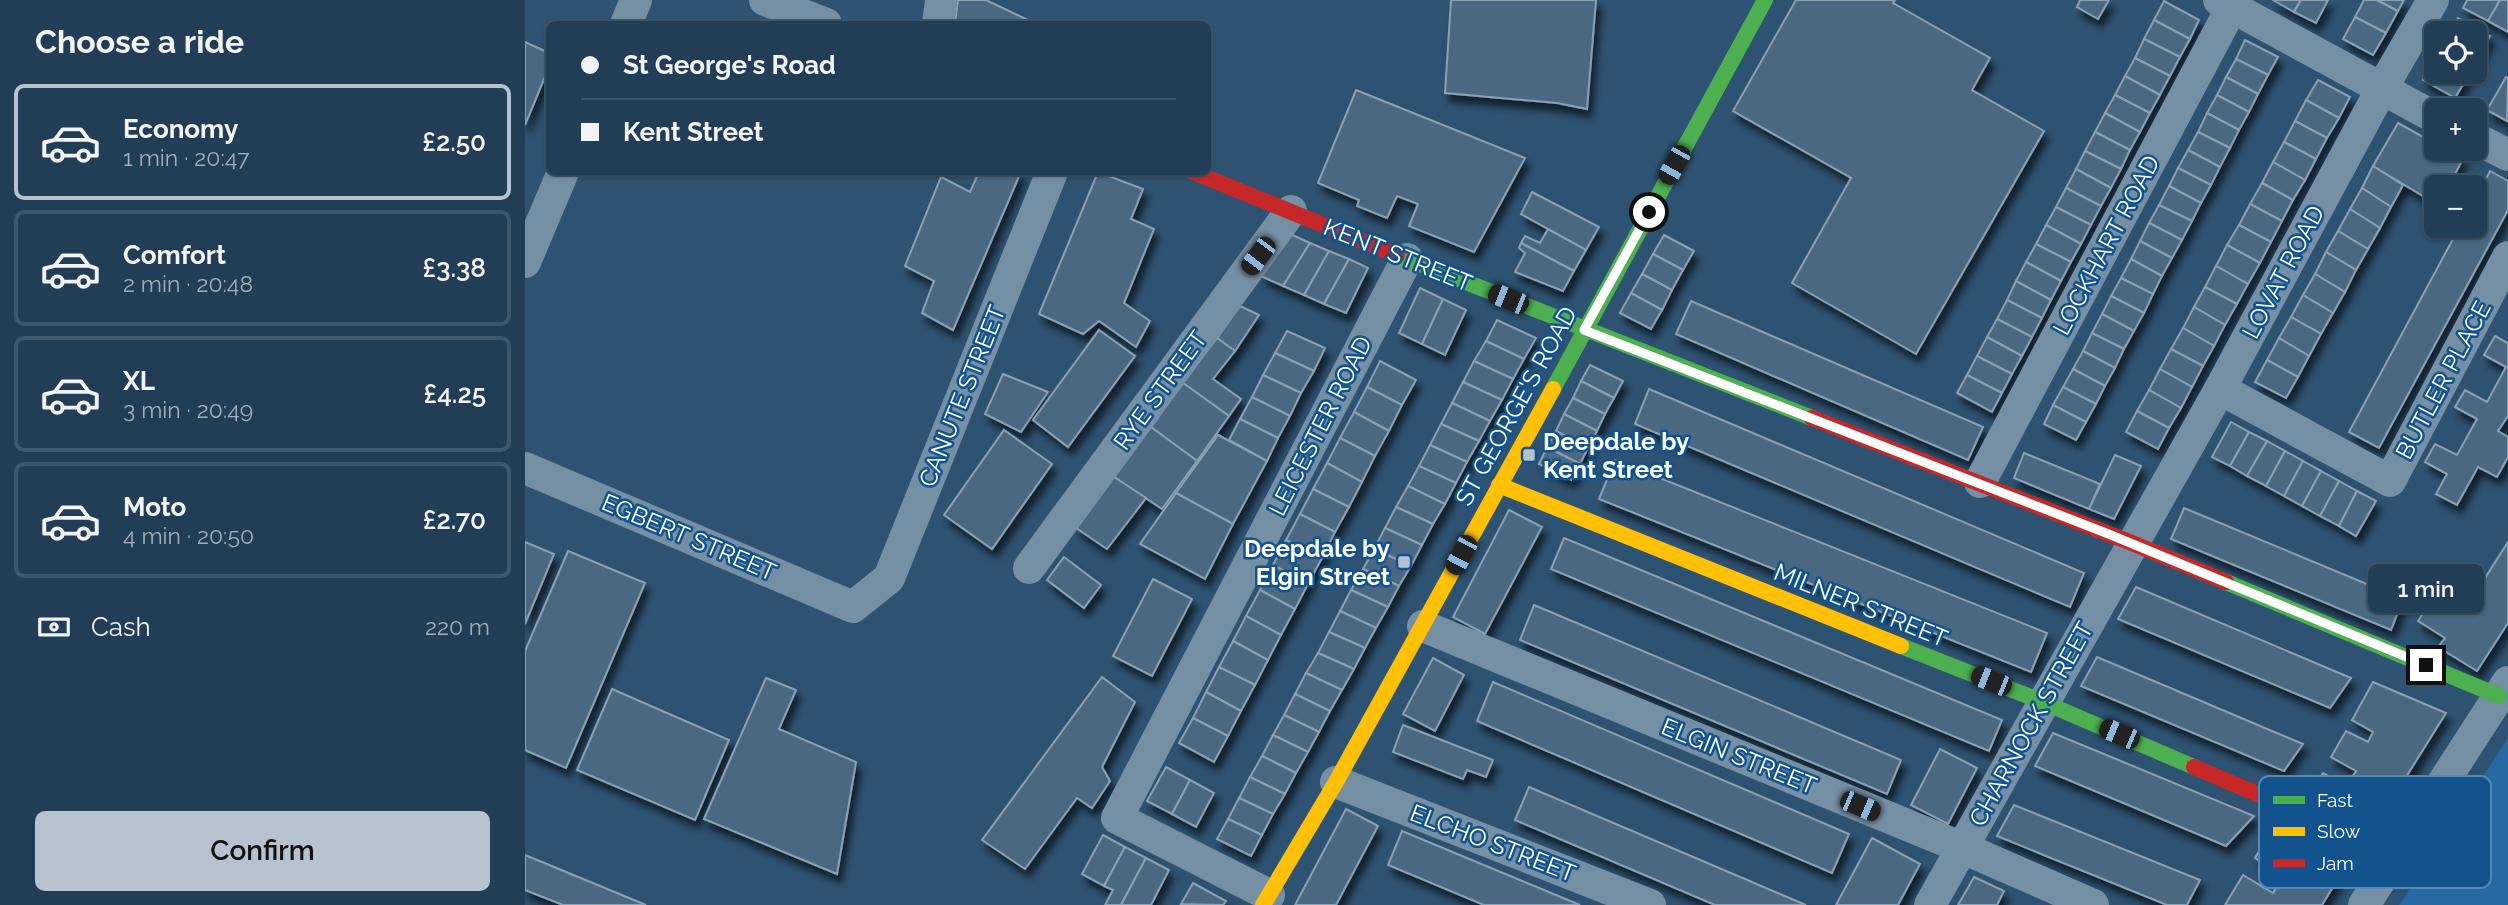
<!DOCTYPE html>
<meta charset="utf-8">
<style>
:root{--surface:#223e56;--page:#2e4960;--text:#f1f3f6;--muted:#a2aeb9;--line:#3f576c;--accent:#b6c2ce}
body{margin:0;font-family:Raleway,sans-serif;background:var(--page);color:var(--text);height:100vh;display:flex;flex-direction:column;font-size:26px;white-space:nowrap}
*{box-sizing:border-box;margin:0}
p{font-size:23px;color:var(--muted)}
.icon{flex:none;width:38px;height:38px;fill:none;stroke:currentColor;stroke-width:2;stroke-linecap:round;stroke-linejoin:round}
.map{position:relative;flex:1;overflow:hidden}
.drawer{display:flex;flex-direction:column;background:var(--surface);width:525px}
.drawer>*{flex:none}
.hud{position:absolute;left:21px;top:21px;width:665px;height:154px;border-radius:10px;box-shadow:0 2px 5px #0004,0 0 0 2px var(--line);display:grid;align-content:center;height:154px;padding:0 35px;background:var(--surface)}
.buttons{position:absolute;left:1899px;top:21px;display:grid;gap:14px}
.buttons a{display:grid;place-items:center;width:63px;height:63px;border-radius:10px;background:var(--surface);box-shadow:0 2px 5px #0004,0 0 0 2px var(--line);font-size:35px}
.end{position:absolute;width:32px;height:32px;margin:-16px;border:9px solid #fff;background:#111;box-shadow:0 0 0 4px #111}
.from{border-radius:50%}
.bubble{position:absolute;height:49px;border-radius:10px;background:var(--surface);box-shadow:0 2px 5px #0004,0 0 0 2px var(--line);font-size:23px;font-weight:600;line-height:49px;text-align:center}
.car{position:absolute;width:21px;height:42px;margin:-21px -10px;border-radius:9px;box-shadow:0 0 5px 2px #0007;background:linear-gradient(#222 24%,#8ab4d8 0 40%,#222 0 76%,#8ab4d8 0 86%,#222 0)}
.hud b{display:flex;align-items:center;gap:24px;height:66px;font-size:26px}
.hud b+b{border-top:2px solid var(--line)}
.hud i{width:18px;height:18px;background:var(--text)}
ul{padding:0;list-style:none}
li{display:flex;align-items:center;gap:21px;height:116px;margin:0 14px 10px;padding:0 21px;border:4px solid var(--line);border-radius:10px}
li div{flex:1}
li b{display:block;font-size:26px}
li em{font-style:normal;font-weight:600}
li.selected{border-color:var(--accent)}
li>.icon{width:63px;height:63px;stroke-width:1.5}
h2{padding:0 35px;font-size:32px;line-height:84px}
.pay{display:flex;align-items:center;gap:18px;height:77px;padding:0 35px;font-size:26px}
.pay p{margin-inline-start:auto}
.primary-button{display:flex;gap:14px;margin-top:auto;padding:14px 35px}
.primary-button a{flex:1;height:80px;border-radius:10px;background:var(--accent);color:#111;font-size:28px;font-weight:600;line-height:80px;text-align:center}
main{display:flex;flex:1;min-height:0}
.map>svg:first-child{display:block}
.green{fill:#2569a5}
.building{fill:#4b6882;stroke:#8aa0b3;stroke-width:2;filter:url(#shadow)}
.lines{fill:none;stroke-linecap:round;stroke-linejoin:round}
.street{stroke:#758fa5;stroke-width:32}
.fast{stroke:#4caf50;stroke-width:16}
.slow{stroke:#ffc107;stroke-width:16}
.jam{stroke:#c62828;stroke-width:16}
.route{stroke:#fff;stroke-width:9}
.poi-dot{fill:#b6c2ce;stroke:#12538e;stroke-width:2.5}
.labels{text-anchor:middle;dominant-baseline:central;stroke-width:5;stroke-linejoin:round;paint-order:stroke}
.street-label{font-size:24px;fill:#fff;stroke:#12538e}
.poi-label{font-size:24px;font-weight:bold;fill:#fff;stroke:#12538e;text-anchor:start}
.key{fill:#12538e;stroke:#5987b0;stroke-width:2}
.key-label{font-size:19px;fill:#fff}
</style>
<main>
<section class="drawer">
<h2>Choose a ride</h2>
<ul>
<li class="selected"><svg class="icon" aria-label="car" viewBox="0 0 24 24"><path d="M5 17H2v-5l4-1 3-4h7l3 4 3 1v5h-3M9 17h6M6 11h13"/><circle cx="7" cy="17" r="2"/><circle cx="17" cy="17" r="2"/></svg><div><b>Economy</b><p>1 min · 20:47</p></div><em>£2.50</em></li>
<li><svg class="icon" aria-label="car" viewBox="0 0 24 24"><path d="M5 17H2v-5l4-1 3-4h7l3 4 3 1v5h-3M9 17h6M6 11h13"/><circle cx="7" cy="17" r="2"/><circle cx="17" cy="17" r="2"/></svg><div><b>Comfort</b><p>2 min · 20:48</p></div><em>£3.38</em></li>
<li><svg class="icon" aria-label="car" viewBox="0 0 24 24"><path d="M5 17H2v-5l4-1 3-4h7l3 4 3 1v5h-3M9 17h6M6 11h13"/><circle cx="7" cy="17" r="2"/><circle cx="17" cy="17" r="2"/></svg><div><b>XL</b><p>3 min · 20:49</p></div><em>£4.25</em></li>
<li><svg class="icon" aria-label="car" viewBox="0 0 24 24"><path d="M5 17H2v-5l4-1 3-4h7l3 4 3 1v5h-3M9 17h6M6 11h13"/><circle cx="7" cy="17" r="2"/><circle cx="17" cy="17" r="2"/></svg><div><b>Moto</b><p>4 min · 20:50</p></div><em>£2.70</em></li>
</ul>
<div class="pay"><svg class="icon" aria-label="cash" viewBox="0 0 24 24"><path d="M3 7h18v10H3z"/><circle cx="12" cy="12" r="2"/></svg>Cash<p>220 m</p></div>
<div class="primary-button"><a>Confirm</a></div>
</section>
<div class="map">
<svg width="1983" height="905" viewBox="0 0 1983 905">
<defs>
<filter id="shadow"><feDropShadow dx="4.5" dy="8" stdDeviation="3.5" flood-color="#0009"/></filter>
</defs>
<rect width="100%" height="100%" fill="#2e5272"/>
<!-- green -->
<path class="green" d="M1983 738V905H1874Z"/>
<!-- building -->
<g class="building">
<path d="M433 0H461L505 21 503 24H430Z"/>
<path d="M926 0H1071L1062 109 1032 103 920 93Z"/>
<path d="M1271 0H1370L1368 3 1465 58 1447 90 1519 131 1391 354 1267 283 1326 178 1208 111Z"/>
<path d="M1555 0H1584L1573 19 1552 7Z"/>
<path d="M1748 0H1776L1769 12Z"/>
<path d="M1776 0H1803L1791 23 1769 12Z"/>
<path d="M1839 0H1852L1873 11 1861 33 1830 17Z"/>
<path d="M1852 0H1879L1873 11Z"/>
<path d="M1942 0H1975L1963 21 1938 8Z"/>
<path d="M1975 0H1983V32L1963 21Z"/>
<path d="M1639 1 1674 20 1665 39 1629 20Z"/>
<path d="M1830 17 1861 33 1848 55 1818 39Z"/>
<path d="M1933 18 1965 36 1954 57 1950 55V33H1925Z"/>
<path d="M1629 20 1665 39 1655 57 1619 39Z"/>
<path d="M1619 39 1655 57 1645 76 1610 58Z"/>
<path d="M1720 40 1753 57 1743 75 1711 59Z"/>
<path d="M0 42 24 53V67L0 125Z"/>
<path d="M1610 58 1645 76 1635 95 1600 76Z"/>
<path d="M1711 59 1743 75 1733 94 1701 77Z"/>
<path d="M1910 60 1911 72H1931L1942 78 1930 98 1898 80Z"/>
<path d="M1600 76 1635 95 1625 113 1590 95Z"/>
<path d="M1701 77 1733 94 1724 112 1692 95Z"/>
<path d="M1981 77 1983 78 1982 121 1962 110Z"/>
<path d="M1793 80 1825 97 1814 118 1781 100Z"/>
<path d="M831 90 1000 158 949 252 884 226 893 204 872 196 862 218 832 206 834 200 793 183Z"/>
<path d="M1590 95 1625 113 1615 132 1580 113Z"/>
<path d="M1692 95 1724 112 1714 130 1682 113Z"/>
<path d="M1781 100 1814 118 1802 138 1770 121Z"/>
<path d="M1580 113 1615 132 1605 150 1570 132Z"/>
<path d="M1682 113 1714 130 1705 148 1673 132Z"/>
<path d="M1770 121 1802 138 1791 159 1759 142Z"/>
<path d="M1873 123 1911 144V149H1920L1938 159 1923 187 1911 183 1903 199 1848 166Z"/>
<path d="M1570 132 1605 150 1596 169 1560 151Z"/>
<path d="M1673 132 1705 148 1695 167 1663 150Z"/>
<path d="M1759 142 1791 159 1780 180 1748 162Z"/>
<path d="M1663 150 1695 167 1686 185 1653 168Z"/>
<path d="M1560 151 1596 169 1586 188 1551 169Z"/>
<path d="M1748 162 1780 180 1768 200 1737 183Z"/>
<path d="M1848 166 1878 185 1866 207 1837 188Z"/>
<path d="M1653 168 1686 185 1676 203 1644 186Z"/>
<path d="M1551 169 1586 188 1576 206 1541 188Z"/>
<path d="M1965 171 1983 181V210L1854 448 1824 432 1935 226H1950V200Z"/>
<path d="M454 172H494L495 174 428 330 397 313 409 281 380 266 416 177 445 192Z"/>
<path d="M573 172 618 189 606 219 629 229 599 303 625 321 611 347 574 321 558 334 514 314Z"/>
<path d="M1737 183 1768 200 1757 221 1725 204Z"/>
<path d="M1644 186 1676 203 1667 221 1634 205Z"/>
<path d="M1541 188 1576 206 1566 225 1531 207Z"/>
<path d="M1837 188 1866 207 1855 228 1825 209Z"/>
<path d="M1007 192 1074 227 1061 250 996 214Z"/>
<path d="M1725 204 1757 221 1746 242 1714 225Z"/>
<path d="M1634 205 1667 221 1657 240 1624 223Z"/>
<path d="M1531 207 1566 225 1556 244 1521 225Z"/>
<path d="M1825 209 1855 228 1843 249 1813 231Z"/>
<path d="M1624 223 1657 240 1647 258 1615 241Z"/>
<path d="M1521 225 1556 244 1546 262 1511 244Z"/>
<path d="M1714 225 1746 242 1735 263 1702 245Z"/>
<path d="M1023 229 1061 250 1049 271 996 243 1000 236 1015 243Z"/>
<path d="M1813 231 1843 249 1831 270 1801 252Z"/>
<path d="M765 234 785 243 758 286 736 276Z"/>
<path d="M1139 235 1169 251 1158 270 1128 254Z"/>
<path d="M1615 241 1647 258 1637 276 1606 259Z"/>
<path d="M785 243 804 251 779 295 758 286Z"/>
<path d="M996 243 1049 271 1038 291 990 272 1000 253 994 248Z"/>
<path d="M1511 244 1546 262 1536 281 1501 262Z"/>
<path d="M1702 245 1735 263 1723 284 1691 266Z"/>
<path d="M804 251 824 259 799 304 779 295Z"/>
<path d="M1801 252 1831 270 1820 292 1790 274Z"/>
<path d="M1128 254 1158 270 1147 290 1117 274Z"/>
<path d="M824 259 843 268 821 313 799 304Z"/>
<path d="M1606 259 1637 276 1628 294 1596 278Z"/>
<path d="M1501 262 1536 281 1526 300 1491 281Z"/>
<path d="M1691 266 1723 284 1712 304 1680 287Z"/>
<path d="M1117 274 1147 290 1137 310 1106 293Z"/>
<path d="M1790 274 1820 292 1808 313 1778 295Z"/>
<path d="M1596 278 1628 294 1619 313 1586 296Z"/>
<path d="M1491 281 1526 300 1517 318 1482 300Z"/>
<path d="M1680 287 1712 304 1700 325 1669 307Z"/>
<path d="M895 288 918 299 897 344 874 333Z"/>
<path d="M1106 293 1137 310 1126 329 1095 313Z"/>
<path d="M1778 295 1808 313 1796 334 1766 317Z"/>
<path d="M1586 296 1619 313 1609 331 1577 314Z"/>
<path d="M918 299 941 310 920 355 897 344Z"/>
<path d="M1482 300 1517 318 1507 337 1472 319Z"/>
<path d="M1166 301 1458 427 1443 460 1151 334Z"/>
<path d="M715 306 734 315 710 351 692 338Z"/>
<path d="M1669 307 1700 325 1689 346 1658 328Z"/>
<path d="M1577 314 1609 331 1599 349 1567 333Z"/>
<path d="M1766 317 1796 334 1784 356 1754 338Z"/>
<path d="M1472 319 1507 337 1497 356 1462 337Z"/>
<path d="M972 320 1011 338 999 359 961 341Z"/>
<path d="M1658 328 1689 346 1678 366 1646 349Z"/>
<path d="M574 330 610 356 543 447 508 420Z"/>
<path d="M762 331 800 348 789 371 750 353Z"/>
<path d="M1567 333 1599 349 1590 368 1558 351Z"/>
<path d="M1970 336 1983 343V416L1973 431 1983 437V457L1972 477 1953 467 1932 505 1911 494 1922 474 1900 462 1910 444 1932 455 1952 419 1930 407 1940 390 1962 402 1981 367 1959 355Z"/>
<path d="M1462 337 1497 356 1487 374 1452 356Z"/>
<path d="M692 338 710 351 688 379 716 399 704 416 658 383Z"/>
<path d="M1754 338 1784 356 1773 377 1742 360Z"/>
<path d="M961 341 999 359 988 379 949 361Z"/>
<path d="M1646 349 1678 366 1667 387 1635 369Z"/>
<path d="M1558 351 1590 368 1580 386 1548 369Z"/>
<path d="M750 353 789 371 776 393 738 375Z"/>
<path d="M1452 356 1487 374 1477 393 1442 375Z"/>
<path d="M1742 360 1773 377 1761 398 1730 382Z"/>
<path d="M855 361 891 380 877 405 842 387Z"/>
<path d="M949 361 988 379 977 400 938 382Z"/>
<path d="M1065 365 1098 381 1089 398 1056 381Z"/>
<path d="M1548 369 1580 386 1571 404 1538 387Z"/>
<path d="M1635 369 1667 387 1656 408 1624 390Z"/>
<path d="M478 374 523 392 496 432 460 414Z"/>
<path d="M738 375 776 393 765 416 727 397Z"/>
<path d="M1442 375 1477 393 1467 412 1432 393Z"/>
<path d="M1056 381 1089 398 1080 414 1048 398Z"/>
<path d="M938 382 977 400 965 421 927 403Z"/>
<path d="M658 383 704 416 672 461 626 427Z"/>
<path d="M842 387 877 405 864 431 829 412Z"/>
<path d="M1538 387 1571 404 1561 422 1528 405Z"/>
<path d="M1124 389 1559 573 1545 607 1110 424Z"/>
<path d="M1624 390 1656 408 1644 428 1612 411Z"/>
<path d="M727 397 765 416 753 438 715 419Z"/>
<path d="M1048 398 1080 414 1072 431 1039 414Z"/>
<path d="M927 403 965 421 954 441 916 424Z"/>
<path d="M1528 405 1561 422 1551 440 1519 424Z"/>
<path d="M1612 411 1644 428 1633 449 1601 432Z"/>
<path d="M829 412 864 431 850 456 815 438Z"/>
<path d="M1039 414 1072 431 1063 448 1031 431Z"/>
<path d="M715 419 753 438 742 461 704 440Z"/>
<path d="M1706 422 1724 432 1705 466 1687 457Z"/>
<path d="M916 424 954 441 942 462 905 445Z"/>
<path d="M626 427 672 461 637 509 589 477Z"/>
<path d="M479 430 527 464 467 549 419 515Z"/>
<path d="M1031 431 1063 448 1055 464 1022 447Z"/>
<path d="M1724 432 1742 441 1722 476 1705 466Z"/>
<path d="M693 435 742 461 708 524 651 493Z"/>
<path d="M815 438 850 456 837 482 802 463Z"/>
<path d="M1742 441 1760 451 1741 486 1722 476Z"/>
<path d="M905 445 942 462 931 483 894 466Z"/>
<path d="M1022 447 1055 464 1046 480 1014 464Z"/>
<path d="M1760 451 1778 461 1759 496 1741 486Z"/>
<path d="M1499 453 1575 484 1564 509 1489 478Z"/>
<path d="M1590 455 1616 466 1589 519 1564 509Z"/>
<path d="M1090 460 1522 633 1506 672 1074 499Z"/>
<path d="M1778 461 1796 471 1777 506 1759 496Z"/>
<path d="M802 463 837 482 824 507 788 489Z"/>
<path d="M894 466 931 483 920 504 883 486Z"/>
<path d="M1796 471 1814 481 1795 516 1777 506Z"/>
<path d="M589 477 621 498 582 549 551 528Z"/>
<path d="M1814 481 1832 491 1814 526 1795 516Z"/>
<path d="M883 486 920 504 908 524 871 507Z"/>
<path d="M788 489 824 507 810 532 775 514Z"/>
<path d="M1832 491 1851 501 1831 536 1814 526Z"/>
<path d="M651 493 708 524 680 579 615 544Z"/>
<path d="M871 507 908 524 897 545 860 528Z"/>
<path d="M1659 508 1878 599 1866 630 1646 539Z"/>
<path d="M984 510 1017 527 960 634 928 617Z"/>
<path d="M775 514 810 532 797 558 761 540Z"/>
<path d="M860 528 897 545 886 566 849 549Z"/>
<path d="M1039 538 1477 720 1464 751 1026 569Z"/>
<path d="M761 540 797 558 783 584 748 565Z"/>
<path d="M0 542 29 554 0 624Z"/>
<path d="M1983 542V623L1952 671 1913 647 1920 638 1893 621 1913 590 1941 608Z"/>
<path d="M849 549 886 566 874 586 838 569Z"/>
<path d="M43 551 120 583 41 768 0 750V651Z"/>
<path d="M539 557 576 585 559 608 522 580Z"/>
<path d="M748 565 783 584 770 609 735 590Z"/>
<path d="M838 569 874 586 863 607 826 590Z"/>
<path d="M628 579 667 599 627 676 588 656Z"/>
<path d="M1611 587 1826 678 1805 708 1593 619Z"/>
<path d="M735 590 770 609 756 635 721 616Z"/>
<path d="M826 590 863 607 851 628 815 611Z"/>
<path d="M1009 605 1376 760 1362 794 995 640Z"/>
<path d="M815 611 851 628 840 648 804 632Z"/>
<path d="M721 616 756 635 743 660 708 641Z"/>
<path d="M804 632 840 648 829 669 793 653Z"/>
<path d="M708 641 743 660 730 685 694 667Z"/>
<path d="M793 653 829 669 817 690 781 673Z"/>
<path d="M1572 657 1778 744 1759 771 1556 686Z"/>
<path d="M908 658 939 675 910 731 878 714Z"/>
<path d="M694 667 730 685 716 711 681 692Z"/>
<path d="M781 673 817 690 805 711 770 694Z"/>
<path d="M577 677 610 702 577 767 585 781 567 808 552 798 500 869 457 840Z"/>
<path d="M241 678 271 690 254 729 331 762 312 874 179 819Z"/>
<path d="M968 682 1324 834 1307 873 952 721Z"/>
<path d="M1848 682 1921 713 1856 817 1790 787 1798 773 1822 786 1831 771 1806 757 1821 731 1843 742 1848 732 1827 720Z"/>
<path d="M87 689 204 740 170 820 52 770Z"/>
<path d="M681 692 716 711 703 736 668 718Z"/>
<path d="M770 694 805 711 794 732 759 715Z"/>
<path d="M759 715 794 732 783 752 748 735Z"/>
<path d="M668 718 703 736 689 762 654 743Z"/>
<path d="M878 725 968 760 961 777 942 770 938 779 868 752Z"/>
<path d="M1528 733 1729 816 1701 846 1510 766Z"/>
<path d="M748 735 783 752 771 773 737 756Z"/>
<path d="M1415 749 1452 768 1423 824 1386 805Z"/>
<path d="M737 756 771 773 760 794 725 777Z"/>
<path d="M641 767 665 780 647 814 622 801Z"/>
<path d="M725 777 760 794 748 814 714 798Z"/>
<path d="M665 780 689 793 671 827 647 814Z"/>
<path d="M1004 787 1281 905H1190L990 820Z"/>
<path d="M714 798 748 814 737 835 703 819Z"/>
<path d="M1489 805 1675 880 1662 905H1642L1472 836Z"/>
<path d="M821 809 853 826 811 905H770Z"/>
<path d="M703 819 737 835 726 856 692 839Z"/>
<path d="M1748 828 1777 846 1783 837 1823 862 1797 905H1700L1718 875 1748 893 1758 876 1730 858Z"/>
<path d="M877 831 1055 905H959L863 865Z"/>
<path d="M578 835 600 847 579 886 557 874Z"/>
<path d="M1347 838 1395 864 1373 905H1311Z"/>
<path d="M600 847 621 858 596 905H580L588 890 579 886Z"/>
<path d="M0 855 121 905H38L0 890Z"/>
<path d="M621 858 644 870 626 905H596Z"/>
<path d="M1449 877 1479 891 1472 905H1433Z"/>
<path d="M668 883 701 901 698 905 656 904Z"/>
</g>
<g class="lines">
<!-- street -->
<g class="street">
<path d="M240 0 301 24"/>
<path d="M1694 0 1911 118"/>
<path d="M101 24 111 0"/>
<path d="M413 24 416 0"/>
<path d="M1950 138 1983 155"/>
<path d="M0 262 38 172"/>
<path d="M1695 389 1865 481 1983 257"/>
<path d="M0 468 328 607 364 578 527 172"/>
<path d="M1455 482 1707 7"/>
<path d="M504 568 766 211"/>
<path d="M898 626 1438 848 1568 905"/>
<path d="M811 782 1125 905"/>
<path d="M744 895 592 818 882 259"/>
<path d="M1405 905 1695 389 1856 90 1908 0"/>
<path d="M1839 905 1983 682"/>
</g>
<!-- fast -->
<g class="fast">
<path d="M872 255 1287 418"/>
<path d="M1028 389 1240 0"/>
<path d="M1701 582 1974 696"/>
<path d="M1376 646 1518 702 1669 767"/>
</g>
<!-- slow -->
<g class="slow">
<path d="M974 485 1376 646"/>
<path d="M738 905 811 782 1028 389"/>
</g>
<!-- jam -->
<g class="jam">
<path d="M668 172 872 255"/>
<path d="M1287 418 1607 543 1701 582"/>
<path d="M1669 767 1873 854"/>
</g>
</g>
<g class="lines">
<!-- route -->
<path class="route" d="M1124 212 1059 330 1581 533 1901 665"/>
</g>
<!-- markers -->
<g class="poi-dot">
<rect x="997" y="448" width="14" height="14" rx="3.5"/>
<rect x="872" y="555" width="14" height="14" rx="3.5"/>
</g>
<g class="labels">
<!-- street labels -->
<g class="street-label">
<text transform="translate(1581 245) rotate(-62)">LOCKHART ROAD</text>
<text transform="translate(873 255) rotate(22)">KENT STREET</text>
<text transform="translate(1758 272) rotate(-62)">LOVAT ROAD</text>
<text transform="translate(1918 380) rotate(-62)">BUTLER PLACE</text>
<text transform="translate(635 390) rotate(-54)">RYE STREET</text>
<text transform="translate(437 396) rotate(-68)">CANUTE STREET</text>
<text transform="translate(991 406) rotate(-61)">ST GEORGE'S ROAD</text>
<text transform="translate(795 426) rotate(-63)">LEICESTER ROAD</text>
<text transform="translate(164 537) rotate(23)">EGBERT STREET</text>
<text transform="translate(1336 605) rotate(22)">MILNER STREET</text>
<text transform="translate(1506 724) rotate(-61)">CHARNOCK STREET</text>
<text transform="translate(1214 756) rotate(22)">ELGIN STREET</text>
<text transform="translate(968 843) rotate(21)">ELCHO STREET</text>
</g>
<!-- poi labels -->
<g class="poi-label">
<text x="1018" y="441">Deepdale by<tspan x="1018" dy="28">Kent Street</tspan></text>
<text x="865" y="548" text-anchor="end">Deepdale by<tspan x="865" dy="28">Elgin Street</tspan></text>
</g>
</g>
<!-- legend -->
<rect x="1734" y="776" width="232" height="112" rx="10" class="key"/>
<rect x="1748" y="796" width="32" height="8" fill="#4caf50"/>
<rect x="1748" y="827" width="32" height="9" fill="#ffc107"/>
<rect x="1748" y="859" width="32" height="8" fill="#c62828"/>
<g class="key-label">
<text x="1792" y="807">Fast</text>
<text x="1792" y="838">Slow</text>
<text x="1792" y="870">Jam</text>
</g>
</svg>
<div class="buttons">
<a><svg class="icon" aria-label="locate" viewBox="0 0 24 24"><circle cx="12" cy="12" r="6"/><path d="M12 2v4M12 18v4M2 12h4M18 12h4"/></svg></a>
<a>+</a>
<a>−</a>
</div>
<i class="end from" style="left:1124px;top:212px"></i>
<i class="end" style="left:1901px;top:665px"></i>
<div class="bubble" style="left:1843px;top:564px;width:116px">1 min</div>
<i class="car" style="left:1149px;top:165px;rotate:209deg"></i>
<i class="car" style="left:733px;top:256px;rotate:217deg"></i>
<i class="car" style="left:983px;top:299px;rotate:292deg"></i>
<i class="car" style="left:936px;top:555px;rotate:208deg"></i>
<i class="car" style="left:1466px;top:681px;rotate:292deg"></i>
<i class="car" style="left:1594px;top:734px;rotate:293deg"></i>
<i class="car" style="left:1335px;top:806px;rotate:113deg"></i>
<div class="hud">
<b><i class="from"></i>St George's Road</b>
<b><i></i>Kent Street</b>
</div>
</div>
</main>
